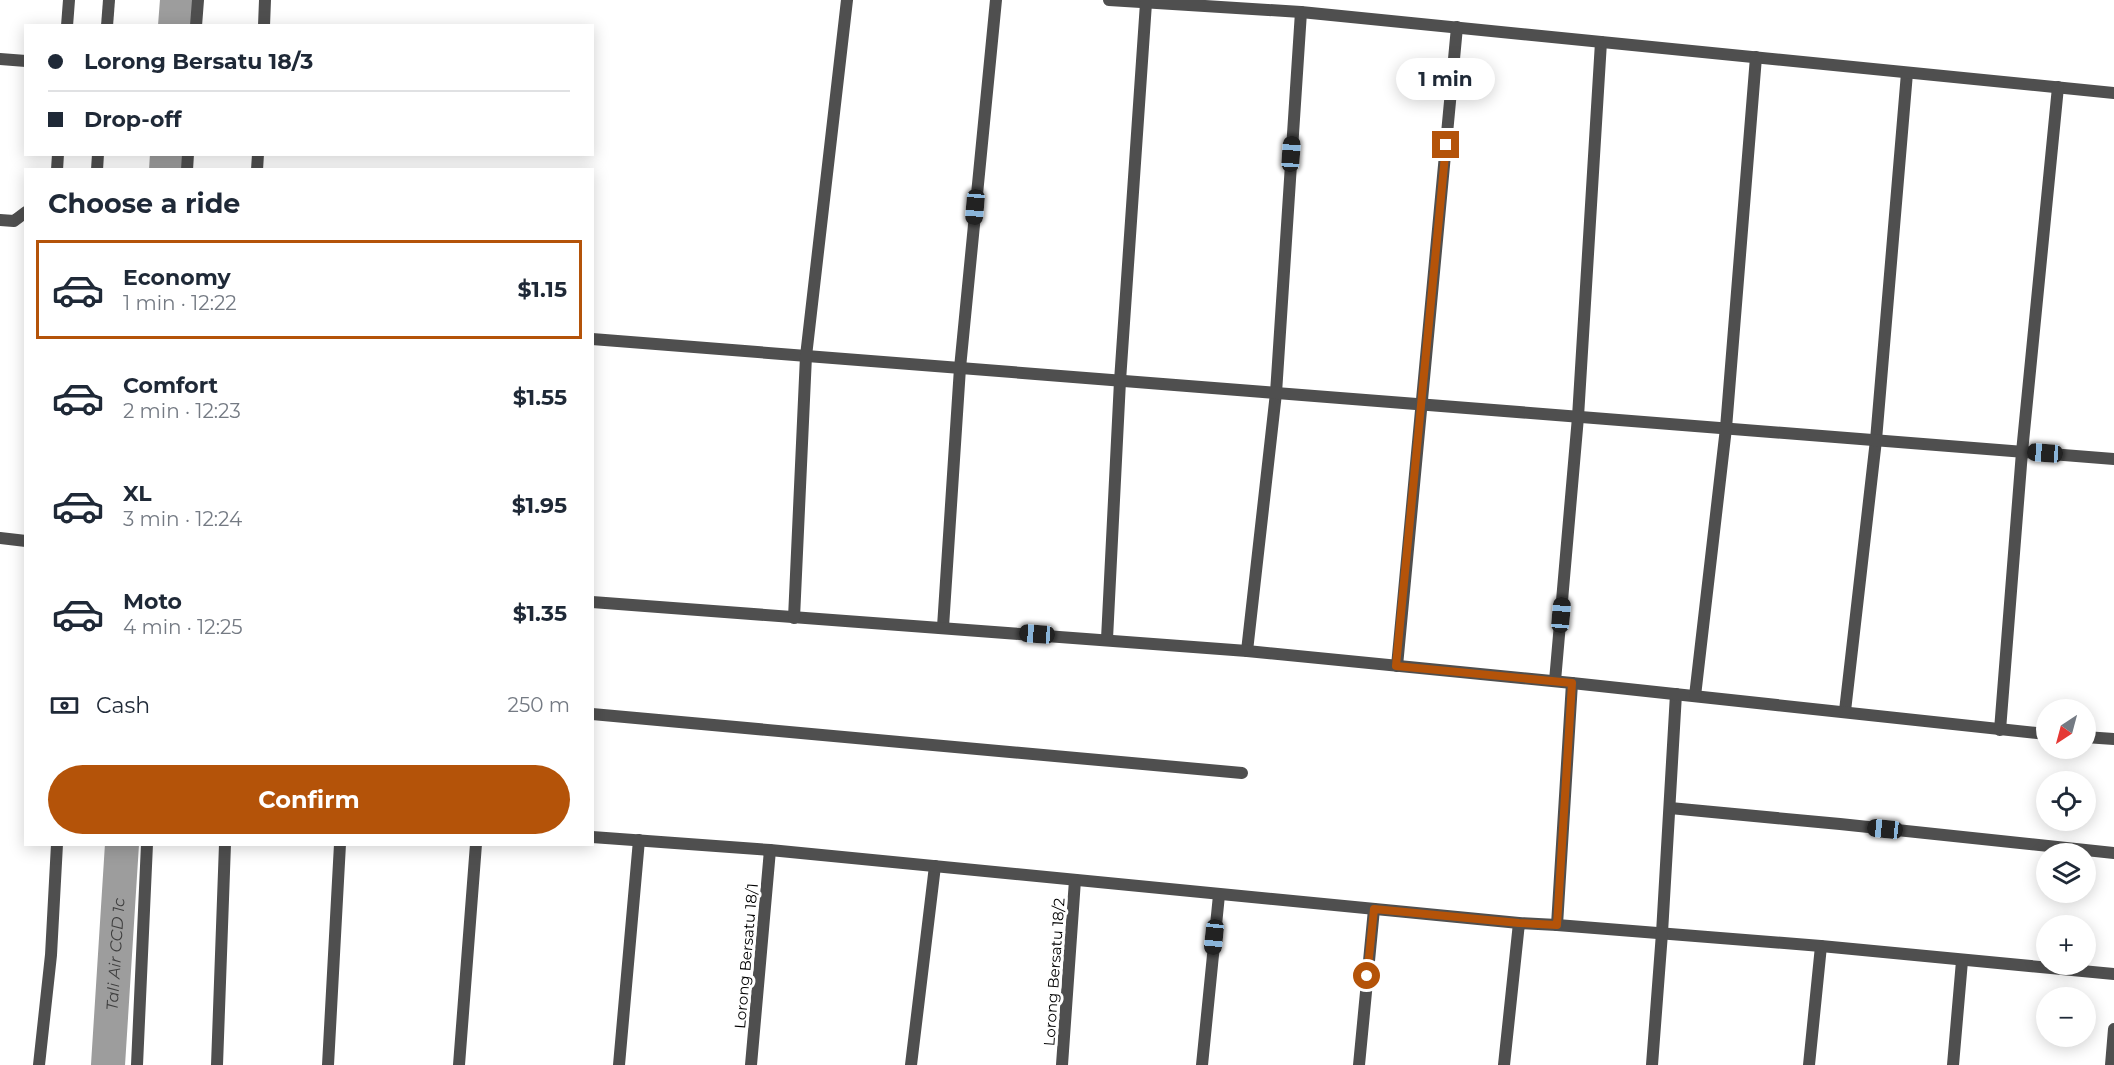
<!DOCTYPE html>
<meta charset="utf-8">
<style>
:root{--surface:#fff;--page:#f2f2f3;--text:#1f2937;--muted:#747a83;--line:#e0e1e3;--accent:#b45309}
body{margin:0;font-family:Montserrat,sans-serif;background:var(--page);color:var(--text);height:100vh;display:flex;flex-direction:column;font-size:22px;white-space:nowrap}
*{box-sizing:border-box;margin:0}
p{font-size:20px;color:var(--muted)}
.icon{flex:none;width:33px;height:33px;fill:none;stroke:currentColor;stroke-width:2;stroke-linecap:round;stroke-linejoin:round}
.map{position:relative;flex:1;overflow:hidden}
.details{position:absolute;left:24px;top:168px;width:570px;height:678px;display:flex;flex-direction:column;background:var(--surface);border-radius:0px;box-shadow:0 3px 15px #0003}
.details>*{flex:none}
.guide{position:absolute;left:24px;top:24px;width:570px;height:132px;border-radius:0px;box-shadow:0 3px 15px #0003;display:grid;align-content:center;height:132px;padding:0 24px;background:var(--surface)}
.needle{width:39px;rotate:216deg}
.controls{position:absolute;left:2036px;top:699px;display:grid;gap:12px}
.controls a{display:grid;place-items:center;width:60px;height:60px;border-radius:50%;background:var(--surface);box-shadow:0 3px 15px #0003;font-size:30px}
.end{position:absolute;width:27px;height:27px;margin:-14px;border:8px solid #b45309;background:#fff;box-shadow:0 0 0 3px #fff}
.from{border-radius:50%}
.bubble{position:absolute;height:42px;border-radius:21px;background:var(--surface);box-shadow:0 3px 15px #0003;font-size:20px;font-weight:700;line-height:42px;text-align:center}
.car{position:absolute;width:18px;height:36px;margin:-18px -9px;border-radius:8px;box-shadow:0 0 4px 2px #0007;background:linear-gradient(#222 24%,#8ab4d8 0 40%,#222 0 76%,#8ab4d8 0 86%,#222 0)}
.guide b{display:flex;align-items:center;gap:21px;height:57px;font-size:22px}
.guide b+b{border-top:2px solid var(--line)}
.guide i{width:15px;height:15px;background:var(--text)}
ul{padding:0;list-style:none}
li{display:flex;align-items:center;gap:18px;height:99px;margin:0 12px 9px;padding:0 12px;border:3px solid transparent;border-radius:0px}
li div{flex:1}
li b{display:block;font-size:22px}
li em{font-style:normal;font-weight:700}
li.current{border-color:var(--accent)}
li>.icon{width:54px;height:54px;stroke-width:1.5}
h2{padding:0 24px;font-size:27px;line-height:72px}
.pay{display:flex;align-items:center;gap:15px;height:66px;padding:0 24px;font-size:22px}
.pay p{margin-inline-start:auto}
.cta{display:flex;gap:12px;margin-top:auto;padding:12px 24px}
.cta a{flex:1;height:69px;border-radius:36px;background:var(--accent);color:#fff;font-size:24px;font-weight:700;line-height:69px;text-align:center}
.map>svg:first-child{display:block}
.lines{fill:none;stroke-linecap:round;stroke-linejoin:round}
.canal{stroke:#9d9d9d;stroke-width:34}
.lane{stroke:#4f4f4f;stroke-width:12}
.street{stroke:#4f4f4f;stroke-width:12}
.route{stroke:#b45309;stroke-width:8}
.labels{text-anchor:middle;dominant-baseline:central;stroke-width:6;stroke-linejoin:round;paint-order:stroke}
.street-label{font-size:15px;fill:#000;stroke:#fff}
.water-label{font-size:16px;font-style:italic;fill:#3e3e3e;stroke:#fff}
</style>
<div class="map">
<svg width="2114" height="1065" viewBox="0 0 2114 1065">
<rect width="100%" height="100%" fill="#fff"/>
<g class="lines">
<!-- canal -->
<g class="canal">
<path d="M175 26 177 0"/>
<path d="M166 170 167 154"/>
<path id="s1" d="M108 1065 122 844"/>
</g>
<!-- lane -->
<g class="lane">
<path d="M107 26 109 0"/>
<path d="M0 59 26 61"/>
<path d="M97 170 98 154"/>
<path d="M0 538 26 541"/>
<path d="M943 627 960 368 996 0"/>
<path d="M1247 651 1276 393 1301 12"/>
<path d="M1555 681 1578 417 1601 42"/>
<path d="M1845 711 1876 440 1907 73"/>
<path d="M592 714 1242 773"/>
<path d="M1670 808 1840 824 2114 853"/>
<path d="M1662 933 1676 694"/>
<path d="M39 1065 51 955 57 844"/>
<path d="M328 1065 340 844"/>
<path d="M619 1065 639 840"/>
<path d="M911 1065 935 866"/>
<path d="M1202 1065 1219 895"/>
<path d="M1504 1065 1519 923"/>
<path d="M1809 1065 1821 946"/>
<path d="M2111 1065 2114 1029"/>
</g>
<!-- street -->
<g class="street">
<path d="M1109 0 1301 12 2114 93"/>
<path d="M67 26 69 0"/>
<path d="M196 26 198 0"/>
<path d="M264 26 265 0"/>
<path d="M57 170 58 154"/>
<path d="M187 170 188 154"/>
<path d="M257 170 258 154"/>
<path d="M0 220 14 221 26 212"/>
<path d="M592 339 2114 459"/>
<path d="M592 602 1247 651 1572 683 2046 734"/>
<path d="M794 618 806 356 847 0"/>
<path d="M1107 639 1120 381 1146 3"/>
<path d="M1397 666 1457 27"/>
<path d="M1695 696 1726 428 1756 57"/>
<path d="M2000 730 2022 452 2058 87"/>
<path d="M2085 737 2114 739"/>
<path d="M592 837 770 850 1519 923 1557 925 1821 946 2114 974"/>
<path d="M1557 925 1572 683"/>
<path d="M137 1065 147 844"/>
<path d="M217 1065 225 844"/>
<path d="M459 1065 476 844"/>
<path d="M751 1065 770 850"/>
<path d="M1062 1065 1075 880"/>
<path d="M1359 1065 1374 909"/>
<path d="M1652 1065 1662 933"/>
<path d="M1953 1065 1962 961"/>
</g>
</g>
<g class="lines">
<!-- route -->
<path class="route" d="M1367 976 1374 909 1519 923 1557 925 1572 683 1396 666 1446 145"/>
</g>
<g class="labels">
<!-- street labels -->
<g class="street-label">
<text transform="translate(746 956) rotate(-85)">Lorong Bersatu 18/1</text>
<text transform="translate(1054 972) rotate(-86)">Lorong Bersatu 18/2</text>
</g>
<!-- water labels -->
<g class="water-label">
<text stroke="none"><textPath href="#s1" startOffset="111">Tali Air CCD 1c</textPath></text>
</g>
</g>
</svg>
<div class="controls">
<a><svg class="needle" viewBox="-14 -14 28 28"><path d="M0-13l5 13h-10z" fill="#e53935"/><path d="M0 13l5-13h-10z" fill="#747a83"/></svg></a>
<a><svg class="icon" aria-label="locate" viewBox="0 0 24 24"><circle cx="12" cy="12" r="6"/><path d="M12 2v4M12 18v4M2 12h4M18 12h4"/></svg></a>
<a><svg class="icon" aria-label="layers" viewBox="0 0 24 24"><path d="M12 4l9 5-9 5-9-5zM3 14l9 5 9-5"/></svg></a>
<a>+</a>
<a>−</a>
</div>
<i class="end from" style="left:1367px;top:976px"></i>
<i class="end" style="left:1446px;top:145px"></i>
<div class="bubble" style="left:1396px;top:58px;width:99px">1 min</div>
<i class="car" style="left:1291px;top:154px;rotate:4deg"></i>
<i class="car" style="left:975px;top:207px;rotate:185deg"></i>
<i class="car" style="left:2045px;top:453px;rotate:274deg"></i>
<i class="car" style="left:1561px;top:615px;rotate:5deg"></i>
<i class="car" style="left:1037px;top:634px;rotate:274deg"></i>
<i class="car" style="left:1885px;top:829px;rotate:276deg"></i>
<i class="car" style="left:1214px;top:937px;rotate:186deg"></i>
<div class="guide">
<b><i class="from"></i>Lorong Bersatu 18/3</b>
<b><i></i>Drop-off</b>
</div>
<section class="details">
<h2>Choose a ride</h2>
<ul>
<li class="current"><svg class="icon" aria-label="car" viewBox="0 0 24 24"><path d="M5 17H2v-5l4-1 3-4h7l3 4 3 1v5h-3M9 17h6M6 11h13"/><circle cx="7" cy="17" r="2"/><circle cx="17" cy="17" r="2"/></svg><div><b>Economy</b><p>1 min · 12:22</p></div><em>$1.15</em></li>
<li><svg class="icon" aria-label="car" viewBox="0 0 24 24"><path d="M5 17H2v-5l4-1 3-4h7l3 4 3 1v5h-3M9 17h6M6 11h13"/><circle cx="7" cy="17" r="2"/><circle cx="17" cy="17" r="2"/></svg><div><b>Comfort</b><p>2 min · 12:23</p></div><em>$1.55</em></li>
<li><svg class="icon" aria-label="car" viewBox="0 0 24 24"><path d="M5 17H2v-5l4-1 3-4h7l3 4 3 1v5h-3M9 17h6M6 11h13"/><circle cx="7" cy="17" r="2"/><circle cx="17" cy="17" r="2"/></svg><div><b>XL</b><p>3 min · 12:24</p></div><em>$1.95</em></li>
<li><svg class="icon" aria-label="car" viewBox="0 0 24 24"><path d="M5 17H2v-5l4-1 3-4h7l3 4 3 1v5h-3M9 17h6M6 11h13"/><circle cx="7" cy="17" r="2"/><circle cx="17" cy="17" r="2"/></svg><div><b>Moto</b><p>4 min · 12:25</p></div><em>$1.35</em></li>
</ul>
<div class="pay"><svg class="icon" aria-label="cash" viewBox="0 0 24 24"><path d="M3 7h18v10H3z"/><circle cx="12" cy="12" r="2"/></svg>Cash<p>250 m</p></div>
<div class="cta"><a>Confirm</a></div>
</section>
</div>
